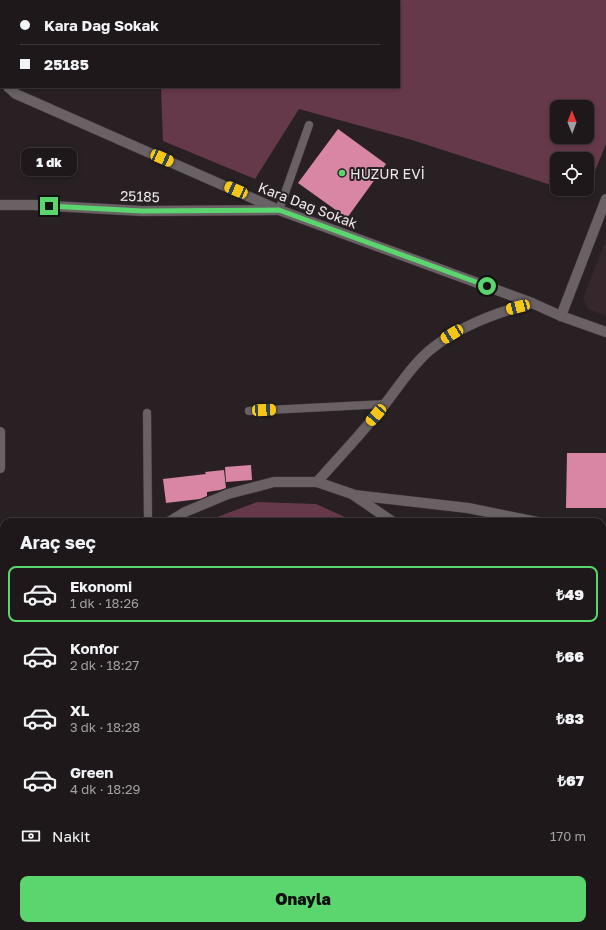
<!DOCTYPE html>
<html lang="tr">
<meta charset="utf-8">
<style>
:root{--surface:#1e181a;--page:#262123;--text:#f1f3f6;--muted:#a1a0a2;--line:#3c3739;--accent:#5bd56e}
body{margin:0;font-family:"Golos Text",sans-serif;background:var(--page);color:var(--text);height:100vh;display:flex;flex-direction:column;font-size:15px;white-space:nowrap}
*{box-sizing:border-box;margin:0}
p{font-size:13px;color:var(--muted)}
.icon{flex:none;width:22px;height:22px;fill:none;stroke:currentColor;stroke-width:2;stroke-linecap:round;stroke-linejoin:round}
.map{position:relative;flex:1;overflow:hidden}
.details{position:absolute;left:0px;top:518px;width:606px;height:412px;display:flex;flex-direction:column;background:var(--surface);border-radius:12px 12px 0 0;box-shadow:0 2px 6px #0003,0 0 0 1px var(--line)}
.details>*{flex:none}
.banner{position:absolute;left:0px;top:0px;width:400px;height:88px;box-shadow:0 2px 6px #0003,0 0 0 1px var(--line);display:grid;align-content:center;height:88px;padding:0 20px;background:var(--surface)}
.needle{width:26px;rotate:359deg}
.fabs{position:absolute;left:550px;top:100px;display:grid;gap:8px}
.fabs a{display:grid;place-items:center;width:44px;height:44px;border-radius:8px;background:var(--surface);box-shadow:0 2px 6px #0003,0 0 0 1px var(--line);font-size:20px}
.end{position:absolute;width:18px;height:18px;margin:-9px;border:5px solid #5bd56e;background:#111;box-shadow:0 0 0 2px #111}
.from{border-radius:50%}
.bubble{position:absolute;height:28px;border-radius:8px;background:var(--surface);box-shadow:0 2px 6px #0003,0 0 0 1px var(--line);font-size:13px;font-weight:800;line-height:28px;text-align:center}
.car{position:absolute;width:12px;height:24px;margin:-12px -6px;border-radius:5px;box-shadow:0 0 3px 1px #0007;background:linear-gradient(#f5c518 24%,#345 0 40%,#f5c518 0 76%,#345 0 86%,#f5c518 0)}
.banner b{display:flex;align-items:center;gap:14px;height:38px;font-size:15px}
.banner b+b{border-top:1px solid var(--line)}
.banner i{width:10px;height:10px;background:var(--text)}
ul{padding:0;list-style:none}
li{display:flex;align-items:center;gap:12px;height:56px;margin:0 8px 6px;padding:0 12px;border:2px solid transparent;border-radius:8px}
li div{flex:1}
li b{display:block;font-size:15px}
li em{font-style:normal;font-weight:800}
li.current{border-color:var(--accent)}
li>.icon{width:36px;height:36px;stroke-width:1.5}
h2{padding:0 20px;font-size:18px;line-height:48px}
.pay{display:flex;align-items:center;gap:10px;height:44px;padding:0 20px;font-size:15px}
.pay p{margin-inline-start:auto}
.button{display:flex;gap:8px;margin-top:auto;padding:8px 20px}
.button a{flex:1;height:46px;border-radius:8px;background:var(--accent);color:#111;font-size:16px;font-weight:800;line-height:46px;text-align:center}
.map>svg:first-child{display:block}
.built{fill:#35272c}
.green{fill:#66394a;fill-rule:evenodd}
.building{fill:#d986a5}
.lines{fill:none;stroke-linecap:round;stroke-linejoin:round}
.lane-casing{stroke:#423b3d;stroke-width:9}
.street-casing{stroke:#423b3d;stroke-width:11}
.lane{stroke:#6a6164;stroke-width:8}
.street{stroke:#6a6164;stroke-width:10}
.route{stroke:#5bd56e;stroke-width:5}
.poi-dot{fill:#5bd56e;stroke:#282023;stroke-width:1.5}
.labels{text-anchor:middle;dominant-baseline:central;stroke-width:4;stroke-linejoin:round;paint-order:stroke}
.poi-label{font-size:14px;fill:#eee9ea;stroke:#282023;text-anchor:start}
.street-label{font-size:14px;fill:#eee9ea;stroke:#282023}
</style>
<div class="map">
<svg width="606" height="930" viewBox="0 0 606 930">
<rect width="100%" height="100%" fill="#282023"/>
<!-- built -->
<path class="built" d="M606 240V316L588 309 583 298Z"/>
<!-- green -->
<g class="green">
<path d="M176 0H606V144L585 195 565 189H587V159H557V187L412 140 299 109 255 179 163 141 161 87H399V1H176ZM557 107H587V137H557Z"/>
<path d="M257 502 316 504 356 522H204Z"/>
<path d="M125 926H205V930H130Z"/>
</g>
<!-- building -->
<g class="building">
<path d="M338 129 386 164 347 218 298 183Z"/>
<path d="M567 453H606V508H566Z"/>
<path d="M251 465 252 480 226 482 225 467Z"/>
<path d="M224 470 226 488 220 490 207 492V496L200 499 166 503 163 479 206 474 205 472Z"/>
</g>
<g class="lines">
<defs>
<g id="lane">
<path d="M279 210 309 125"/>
<path d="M249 411 386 404"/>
<path d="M147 413 148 522"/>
</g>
<g id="street">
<path d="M0 81 1 82"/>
<path d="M8 87 16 94 279 210 532 303 561 316 606 332"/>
<path d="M0 205H34L142 211 276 210"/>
<path d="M561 316 606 199"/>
<path d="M0 432V468"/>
<path d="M317 482C340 456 364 431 385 404 400 385 412 365 430 350 459 326 496 313 532 303"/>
<path d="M354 495 468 508 537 522"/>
<path d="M169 522 185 512 228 494 274 482H317L352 494 393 522"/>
<path d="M602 531 606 532"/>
<path d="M0 564H4"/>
<path d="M602 651H606"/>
<path d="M602 790H606"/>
<path d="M0 829 4 834"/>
<path d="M95 926 99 930"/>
</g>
</defs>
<!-- lane casing -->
<use href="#lane" class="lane-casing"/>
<!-- street casing -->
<use href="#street" class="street-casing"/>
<!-- lane -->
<use href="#lane" class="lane"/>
<!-- street -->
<use href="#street" class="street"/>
</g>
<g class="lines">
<!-- route -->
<path class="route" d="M49 206 142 211 279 210 487 286"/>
</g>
<!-- markers -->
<circle class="poi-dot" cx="342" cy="173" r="4"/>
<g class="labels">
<!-- poi labels -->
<g class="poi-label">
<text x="350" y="173">HUZUR EVİ</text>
</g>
<!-- street labels -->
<g class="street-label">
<text transform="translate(140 196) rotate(2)">25185</text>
<text transform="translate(308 205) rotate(21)">Kara Dağ Sokak</text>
</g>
</g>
</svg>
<div class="fabs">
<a><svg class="needle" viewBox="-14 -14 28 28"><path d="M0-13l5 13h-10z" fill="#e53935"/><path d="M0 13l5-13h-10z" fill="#a1a0a2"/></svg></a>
<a><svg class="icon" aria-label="locate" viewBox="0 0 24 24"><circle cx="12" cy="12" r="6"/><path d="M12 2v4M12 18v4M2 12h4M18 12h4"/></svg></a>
</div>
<i class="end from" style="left:487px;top:286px"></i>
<i class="end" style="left:49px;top:206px"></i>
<div class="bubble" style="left:21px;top:148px;width:56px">1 dk</div>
<i class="car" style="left:162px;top:158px;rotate:114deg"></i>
<i class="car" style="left:236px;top:190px;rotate:294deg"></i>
<i class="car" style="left:518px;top:307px;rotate:255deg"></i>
<i class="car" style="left:452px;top:334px;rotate:238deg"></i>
<i class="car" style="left:264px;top:410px;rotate:87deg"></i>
<i class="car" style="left:376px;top:415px;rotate:221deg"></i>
<div class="banner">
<b><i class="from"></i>Kara Dağ Sokak</b>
<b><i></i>25185</b>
</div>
<section class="details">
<h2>Araç seç</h2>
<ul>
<li class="current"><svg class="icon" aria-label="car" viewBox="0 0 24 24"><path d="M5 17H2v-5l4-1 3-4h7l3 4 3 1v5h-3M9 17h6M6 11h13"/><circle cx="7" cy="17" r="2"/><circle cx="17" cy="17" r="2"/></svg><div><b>Ekonomi</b><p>1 dk · 18:26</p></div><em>₺49</em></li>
<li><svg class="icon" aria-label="car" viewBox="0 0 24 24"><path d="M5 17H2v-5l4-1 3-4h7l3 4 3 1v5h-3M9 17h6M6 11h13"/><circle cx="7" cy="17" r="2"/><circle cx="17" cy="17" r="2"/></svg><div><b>Konfor</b><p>2 dk · 18:27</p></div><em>₺66</em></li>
<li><svg class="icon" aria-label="car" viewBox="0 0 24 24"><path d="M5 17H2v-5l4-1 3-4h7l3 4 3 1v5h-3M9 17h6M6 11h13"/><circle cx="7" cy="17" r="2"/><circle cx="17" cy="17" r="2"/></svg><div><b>XL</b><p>3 dk · 18:28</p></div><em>₺83</em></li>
<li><svg class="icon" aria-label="car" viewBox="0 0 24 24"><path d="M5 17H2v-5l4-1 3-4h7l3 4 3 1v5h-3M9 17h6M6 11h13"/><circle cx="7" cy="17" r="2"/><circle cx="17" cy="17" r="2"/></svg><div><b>Green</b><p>4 dk · 18:29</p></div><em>₺67</em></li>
</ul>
<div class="pay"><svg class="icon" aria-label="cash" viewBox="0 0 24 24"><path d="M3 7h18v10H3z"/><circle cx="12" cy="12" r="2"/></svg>Nakit<p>170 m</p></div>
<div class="button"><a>Onayla</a></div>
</section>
</div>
